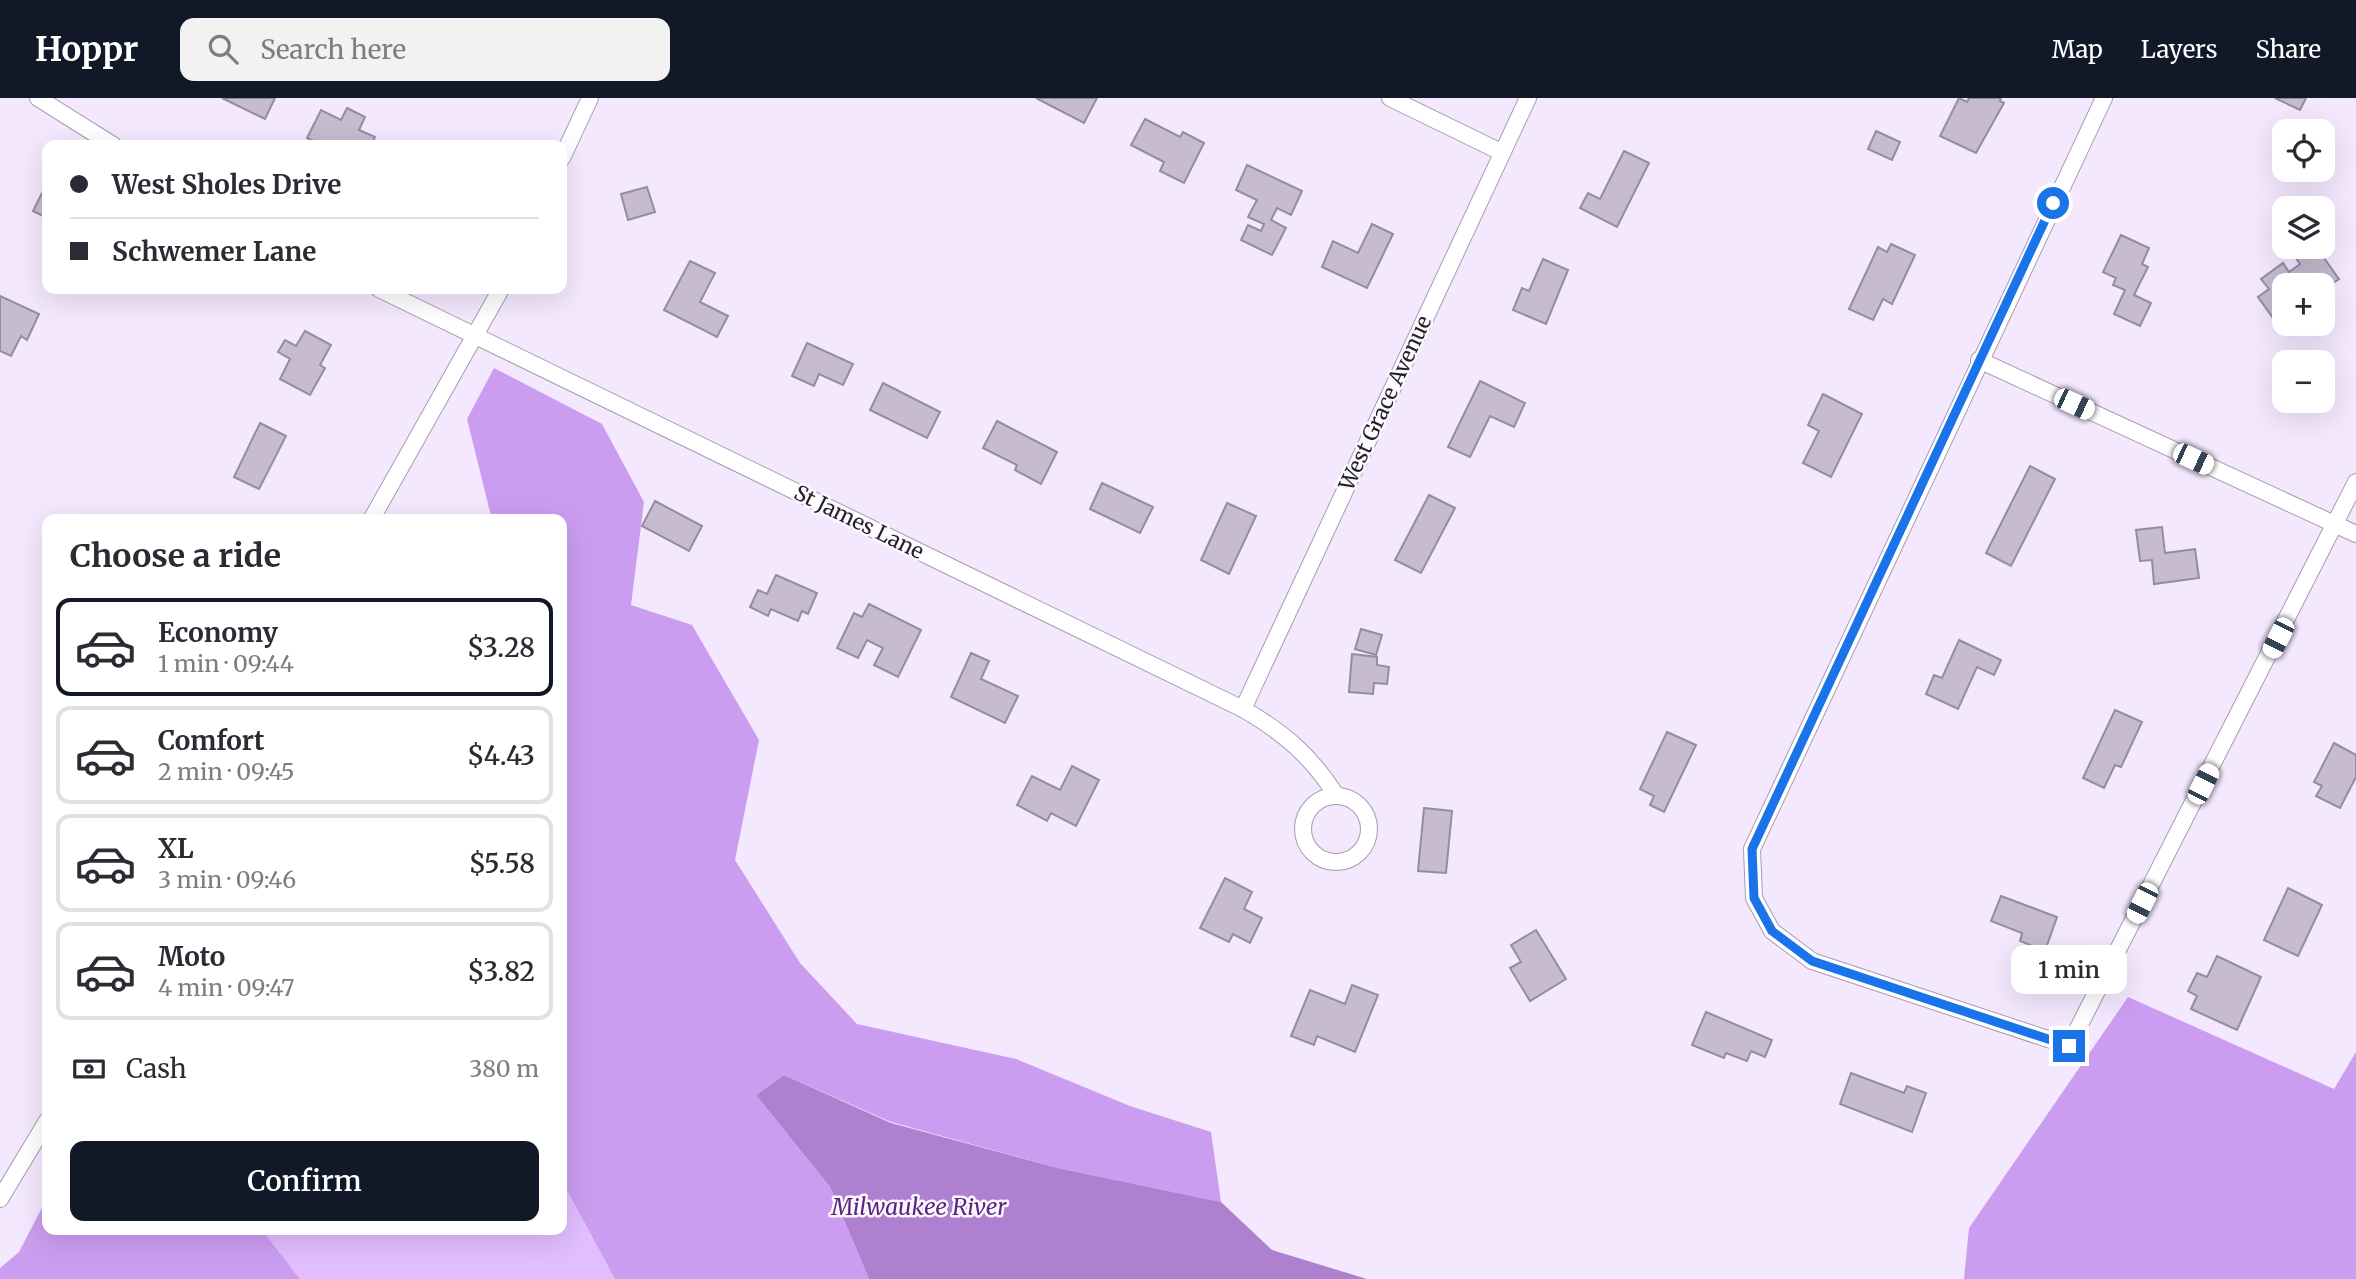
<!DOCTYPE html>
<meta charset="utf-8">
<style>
:root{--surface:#fff;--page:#f2f2f3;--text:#2b2b33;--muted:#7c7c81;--line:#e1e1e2;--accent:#111827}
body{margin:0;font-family:Merriweather,serif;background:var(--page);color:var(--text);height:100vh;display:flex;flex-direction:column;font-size:26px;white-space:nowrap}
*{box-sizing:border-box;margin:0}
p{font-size:23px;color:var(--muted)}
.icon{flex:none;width:38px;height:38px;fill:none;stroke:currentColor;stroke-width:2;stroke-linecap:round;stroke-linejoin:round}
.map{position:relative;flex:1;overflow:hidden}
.details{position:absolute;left:42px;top:416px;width:525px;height:721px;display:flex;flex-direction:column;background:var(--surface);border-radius:14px;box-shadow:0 7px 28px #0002}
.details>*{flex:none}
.hud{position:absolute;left:42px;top:42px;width:525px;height:154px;border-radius:14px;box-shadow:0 7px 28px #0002;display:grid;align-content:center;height:154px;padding:0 28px;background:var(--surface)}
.buttons{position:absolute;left:2272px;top:21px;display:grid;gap:14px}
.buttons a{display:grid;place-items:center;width:63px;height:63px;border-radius:14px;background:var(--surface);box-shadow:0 7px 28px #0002;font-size:35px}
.end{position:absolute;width:32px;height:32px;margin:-16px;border:9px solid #1a73e8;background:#fff;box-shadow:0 0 0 4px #fff}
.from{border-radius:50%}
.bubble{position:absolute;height:49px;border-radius:14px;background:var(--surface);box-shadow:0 7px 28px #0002;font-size:23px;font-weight:600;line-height:49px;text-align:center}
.car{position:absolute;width:21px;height:42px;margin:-21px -10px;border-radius:9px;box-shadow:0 0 5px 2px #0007;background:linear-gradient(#fff 24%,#345 0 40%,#fff 0 76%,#345 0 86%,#fff 0)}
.hud b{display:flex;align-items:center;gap:24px;height:66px;font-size:26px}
.hud b+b{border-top:2px solid var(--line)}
.hud i{width:18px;height:18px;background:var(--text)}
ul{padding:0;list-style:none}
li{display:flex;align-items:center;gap:21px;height:98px;margin:0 14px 10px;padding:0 14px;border:4px solid var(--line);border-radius:14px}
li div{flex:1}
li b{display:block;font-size:26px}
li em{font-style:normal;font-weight:600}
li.selected{border-color:var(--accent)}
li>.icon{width:63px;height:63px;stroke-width:1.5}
h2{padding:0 28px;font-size:32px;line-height:84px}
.pay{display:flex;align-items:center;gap:18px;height:77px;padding:0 28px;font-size:26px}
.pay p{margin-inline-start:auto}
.button{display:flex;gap:14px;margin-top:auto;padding:14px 28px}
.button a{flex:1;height:80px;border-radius:14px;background:var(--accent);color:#fff;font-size:28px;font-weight:600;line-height:80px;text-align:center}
header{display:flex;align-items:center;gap:42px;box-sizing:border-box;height:98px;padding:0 35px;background:var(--accent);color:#fff}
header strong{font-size:33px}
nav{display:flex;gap:38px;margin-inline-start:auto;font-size:24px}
.search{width:490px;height:63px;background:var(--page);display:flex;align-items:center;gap:18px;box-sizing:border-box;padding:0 24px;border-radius:14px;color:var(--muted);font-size:26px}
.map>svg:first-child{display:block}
.green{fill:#e1beff}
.forest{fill:#cb9df0}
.water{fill:#ad80d0}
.building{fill:#c6bbd0;stroke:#968ca0;stroke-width:2}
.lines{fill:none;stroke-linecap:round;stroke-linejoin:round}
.street-casing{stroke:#a69cb0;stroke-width:18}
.street{stroke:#fff;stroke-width:16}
.route{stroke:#1a73e8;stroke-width:9}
.labels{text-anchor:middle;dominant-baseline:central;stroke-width:5;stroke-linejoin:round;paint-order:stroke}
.street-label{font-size:21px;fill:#231f27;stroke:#fcfafe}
.water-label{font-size:23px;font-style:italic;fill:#5e2483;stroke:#fcfafe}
</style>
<header>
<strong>Hoppr</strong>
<div class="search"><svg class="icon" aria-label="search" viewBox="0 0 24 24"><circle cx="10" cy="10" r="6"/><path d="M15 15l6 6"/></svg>Search here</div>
<nav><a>Map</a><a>Layers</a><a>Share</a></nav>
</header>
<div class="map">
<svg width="2356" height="1181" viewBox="0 0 2356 1181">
<rect width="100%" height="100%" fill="#f4e8fe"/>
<!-- green -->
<path class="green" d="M562 1083 615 1181H300L262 1132H562Z"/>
<!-- forest -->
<g class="forest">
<path d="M494 270 602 326 644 404 631 507 692 527 759 642 735 762 800 865 857 926 1016 961 1130 1008 1211 1034 1221 1104 1058 1070 891 1024 784 977 756 997 830 1089 869 1181H615L562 1083V422H492L467 321Z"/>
<path d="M2128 899 2334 991 2356 954V1181H1964L1969 1130Z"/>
<path d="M47 1100V1132H262L300 1181H0V1170L19 1154Z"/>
</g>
<!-- water -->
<path class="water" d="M784 977 891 1025 1058 1070 1221 1104 1272 1152 1367 1181H869L830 1089 756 997Z"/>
<!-- building -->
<g class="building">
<path d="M222 0H275L265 21Z"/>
<path d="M1036 0H1097L1084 25Z"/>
<path d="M1959 0 1967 4 1969 0H2001L2000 3 2004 5 1976 55 1940 38Z"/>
<path d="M2275 0H2306L2300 12Z"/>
<path d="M347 10 365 19 359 32 375 39 371 47H322L307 40 321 12 341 22Z"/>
<path d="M1145 21 1180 39 1183 34 1204 45 1184 85 1160 73 1164 64 1131 47Z"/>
<path d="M1876 33 1900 44 1892 62 1868 51Z"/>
<path d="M1624 53 1649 65 1617 129 1580 110 1588 95 1600 101Z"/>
<path d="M1247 67 1302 93 1291 117 1277 110 1271 122 1286 130 1272 157 1241 142 1248 127 1261 133 1264 126 1248 119 1257 102 1236 92Z"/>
<path d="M46 87 47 88V120L33 113Z"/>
<path d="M647 89 655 114 628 122 621 96Z"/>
<path d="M1372 126 1393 136 1367 190 1322 169 1333 143 1358 155Z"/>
<path d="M2121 137 2149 150 2142 166 2148 169 2134 197 2151 205 2140 228 2114 216 2125 192 2113 187 2116 180 2103 174Z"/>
<path d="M1891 146 1915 157 1892 206 1883 201 1873 222 1849 211 1878 149 1887 154Z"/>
<path d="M2304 149H2316L2339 181 2322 193V187H2284V212L2273 220 2258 199 2269 191 2261 181 2283 165 2289 174 2300 166 2293 156Z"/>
<path d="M1543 161 1568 172 1546 226 1513 212 1522 190 1529 193Z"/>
<path d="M690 163 715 175 700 204 728 218 717 239 664 212Z"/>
<path d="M0 198 39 216 27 242 21 238 11 258 0 253Z"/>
<path d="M305 233 331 247 320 267 325 270 310 297 280 281 290 261 278 254 285 242 296 248Z"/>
<path d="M807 245 853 266 843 287 819 276 814 288 792 278Z"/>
<path d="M1480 283 1525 305 1514 329 1490 318 1470 359 1448 349Z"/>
<path d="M883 285 940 314 927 340 870 312Z"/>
<path d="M1823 296 1862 316 1831 379 1803 365 1819 333 1808 327Z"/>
<path d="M997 323 1057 354 1041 386 1015 372 1017 367 983 350Z"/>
<path d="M260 325 286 338 259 391 234 379Z"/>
<path d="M2030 368 2055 381 2011 468 1986 455Z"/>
<path d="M1102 385 1153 409 1140 435 1090 411Z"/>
<path d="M1429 397 1455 410 1421 475 1395 462Z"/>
<path d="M655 403 702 428 689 453 642 428Z"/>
<path d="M1227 405 1256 418 1229 476 1201 462Z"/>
<path d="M2162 429 2165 455 2195 451 2199 480 2154 486 2152 462 2140 463 2136 432Z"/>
<path d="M776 477 817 495 808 516 802 513 798 523 771 511 768 518 750 509 758 492 767 496Z"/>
<path d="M869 506 921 532 898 579 874 567 883 550 867 542 858 560 837 550 854 515 862 519Z"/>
<path d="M1361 531 1382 537 1376 557 1355 551Z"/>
<path d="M1959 542 2001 562 1994 577 1977 569 1958 611 1926 596 1934 577 1942 580Z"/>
<path d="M971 555 989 563 981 581 1018 598 1005 625 951 599Z"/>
<path d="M1352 556 1377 559V567L1389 569 1387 586 1374 585 1373 596 1349 594Z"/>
<path d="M2115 612 2142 624 2121 669 2115 667 2104 690 2083 680Z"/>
<path d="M1667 634 1696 647 1664 714 1650 707 1654 698 1640 691Z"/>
<path d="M2334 645 2356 657V679L2340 710 2316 698 2322 688 2314 684Z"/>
<path d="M1072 668 1099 682 1076 728 1051 715 1047 723 1017 707 1032 678 1060 692Z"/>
<path d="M1424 710 1452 713 1446 775 1418 773Z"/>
<path d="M1225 780 1252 794 1244 811 1262 820 1250 845 1233 836 1229 844 1200 830Z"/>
<path d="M2288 790 2322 807 2298 858 2264 842Z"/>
<path d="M2001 798 2057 819 2045 853 2020 843 2022 835 1991 823Z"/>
<path d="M1536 832 1566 881 1530 903 1510 870 1521 864 1511 847Z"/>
<path d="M2217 858 2261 879 2237 932 2191 911 2197 898 2188 893 2197 875 2207 879Z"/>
<path d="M1352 887 1378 897 1355 954 1317 938 1314 947 1291 938 1310 892 1345 906Z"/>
<path d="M1706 914 1772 942 1765 959 1751 953 1747 963 1726 955 1724 960 1692 947Z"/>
<path d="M1851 975 1904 995 1907 988 1926 995 1912 1034 1840 1006Z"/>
</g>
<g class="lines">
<defs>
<g id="street">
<path d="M38 0 113 47"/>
<path d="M1390 0 1501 54"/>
<path d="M2104 0 1752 751 1754 800 1772 833 1812 863 2069 948 2356 384"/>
<path d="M562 60 590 0"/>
<path d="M379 191 1243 611C1283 634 1311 658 1336 697"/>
<path d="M1979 262 2356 436"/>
<path d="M371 422 501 191"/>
<path d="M1243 611 1528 0"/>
<circle cx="1336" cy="731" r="33"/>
<path d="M0 1101 47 1023"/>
</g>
</defs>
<!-- street casing -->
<use href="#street" class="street-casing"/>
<!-- street -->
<use href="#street" class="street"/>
</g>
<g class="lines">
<!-- route -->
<path class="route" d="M2053 105 1752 751 1754 800 1772 833 1812 863 2069 948"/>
</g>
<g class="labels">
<!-- street labels -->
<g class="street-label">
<text transform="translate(1385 305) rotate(-65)">West Grace Avenue</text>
<text transform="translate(859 424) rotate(26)">St James Lane</text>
</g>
<!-- water labels -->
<g class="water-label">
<text x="919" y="1108">Milwaukee River</text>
</g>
</g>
</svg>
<div class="buttons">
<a><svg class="icon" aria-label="locate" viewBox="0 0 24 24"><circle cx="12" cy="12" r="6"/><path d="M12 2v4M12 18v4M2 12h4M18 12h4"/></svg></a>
<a><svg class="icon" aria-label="layers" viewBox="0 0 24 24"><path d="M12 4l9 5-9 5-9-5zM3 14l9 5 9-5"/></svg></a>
<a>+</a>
<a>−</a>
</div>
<i class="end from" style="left:2053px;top:105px"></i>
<i class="end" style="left:2069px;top:948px"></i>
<div class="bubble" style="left:2011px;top:847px;width:116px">1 min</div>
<i class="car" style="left:2074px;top:306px;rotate:115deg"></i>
<i class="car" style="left:2193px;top:361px;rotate:115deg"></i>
<i class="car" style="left:2278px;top:540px;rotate:207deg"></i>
<i class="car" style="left:2203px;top:686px;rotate:27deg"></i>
<i class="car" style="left:2142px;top:805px;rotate:207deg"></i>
<div class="hud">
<b><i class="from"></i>West Sholes Drive</b>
<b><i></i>Schwemer Lane</b>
</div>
<section class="details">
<h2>Choose a ride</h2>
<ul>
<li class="selected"><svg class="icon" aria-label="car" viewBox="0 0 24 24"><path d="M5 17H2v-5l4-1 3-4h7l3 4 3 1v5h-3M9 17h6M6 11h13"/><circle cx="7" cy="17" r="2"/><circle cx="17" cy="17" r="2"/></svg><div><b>Economy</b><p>1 min · 09:44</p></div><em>$3.28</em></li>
<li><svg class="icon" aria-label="car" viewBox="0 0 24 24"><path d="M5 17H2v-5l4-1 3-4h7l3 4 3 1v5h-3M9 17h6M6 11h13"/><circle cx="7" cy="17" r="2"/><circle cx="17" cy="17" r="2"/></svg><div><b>Comfort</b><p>2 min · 09:45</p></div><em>$4.43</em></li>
<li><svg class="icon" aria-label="car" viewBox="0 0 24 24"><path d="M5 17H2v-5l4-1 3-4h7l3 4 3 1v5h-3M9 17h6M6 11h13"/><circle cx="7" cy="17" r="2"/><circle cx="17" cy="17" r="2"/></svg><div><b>XL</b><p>3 min · 09:46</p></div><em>$5.58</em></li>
<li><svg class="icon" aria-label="car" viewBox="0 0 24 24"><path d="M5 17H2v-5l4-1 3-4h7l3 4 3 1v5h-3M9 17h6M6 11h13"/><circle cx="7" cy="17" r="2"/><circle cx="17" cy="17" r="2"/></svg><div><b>Moto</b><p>4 min · 09:47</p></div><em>$3.82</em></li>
</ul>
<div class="pay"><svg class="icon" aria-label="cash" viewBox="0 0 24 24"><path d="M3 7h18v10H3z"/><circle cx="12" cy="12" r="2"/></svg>Cash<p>380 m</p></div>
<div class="button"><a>Confirm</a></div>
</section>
</div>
